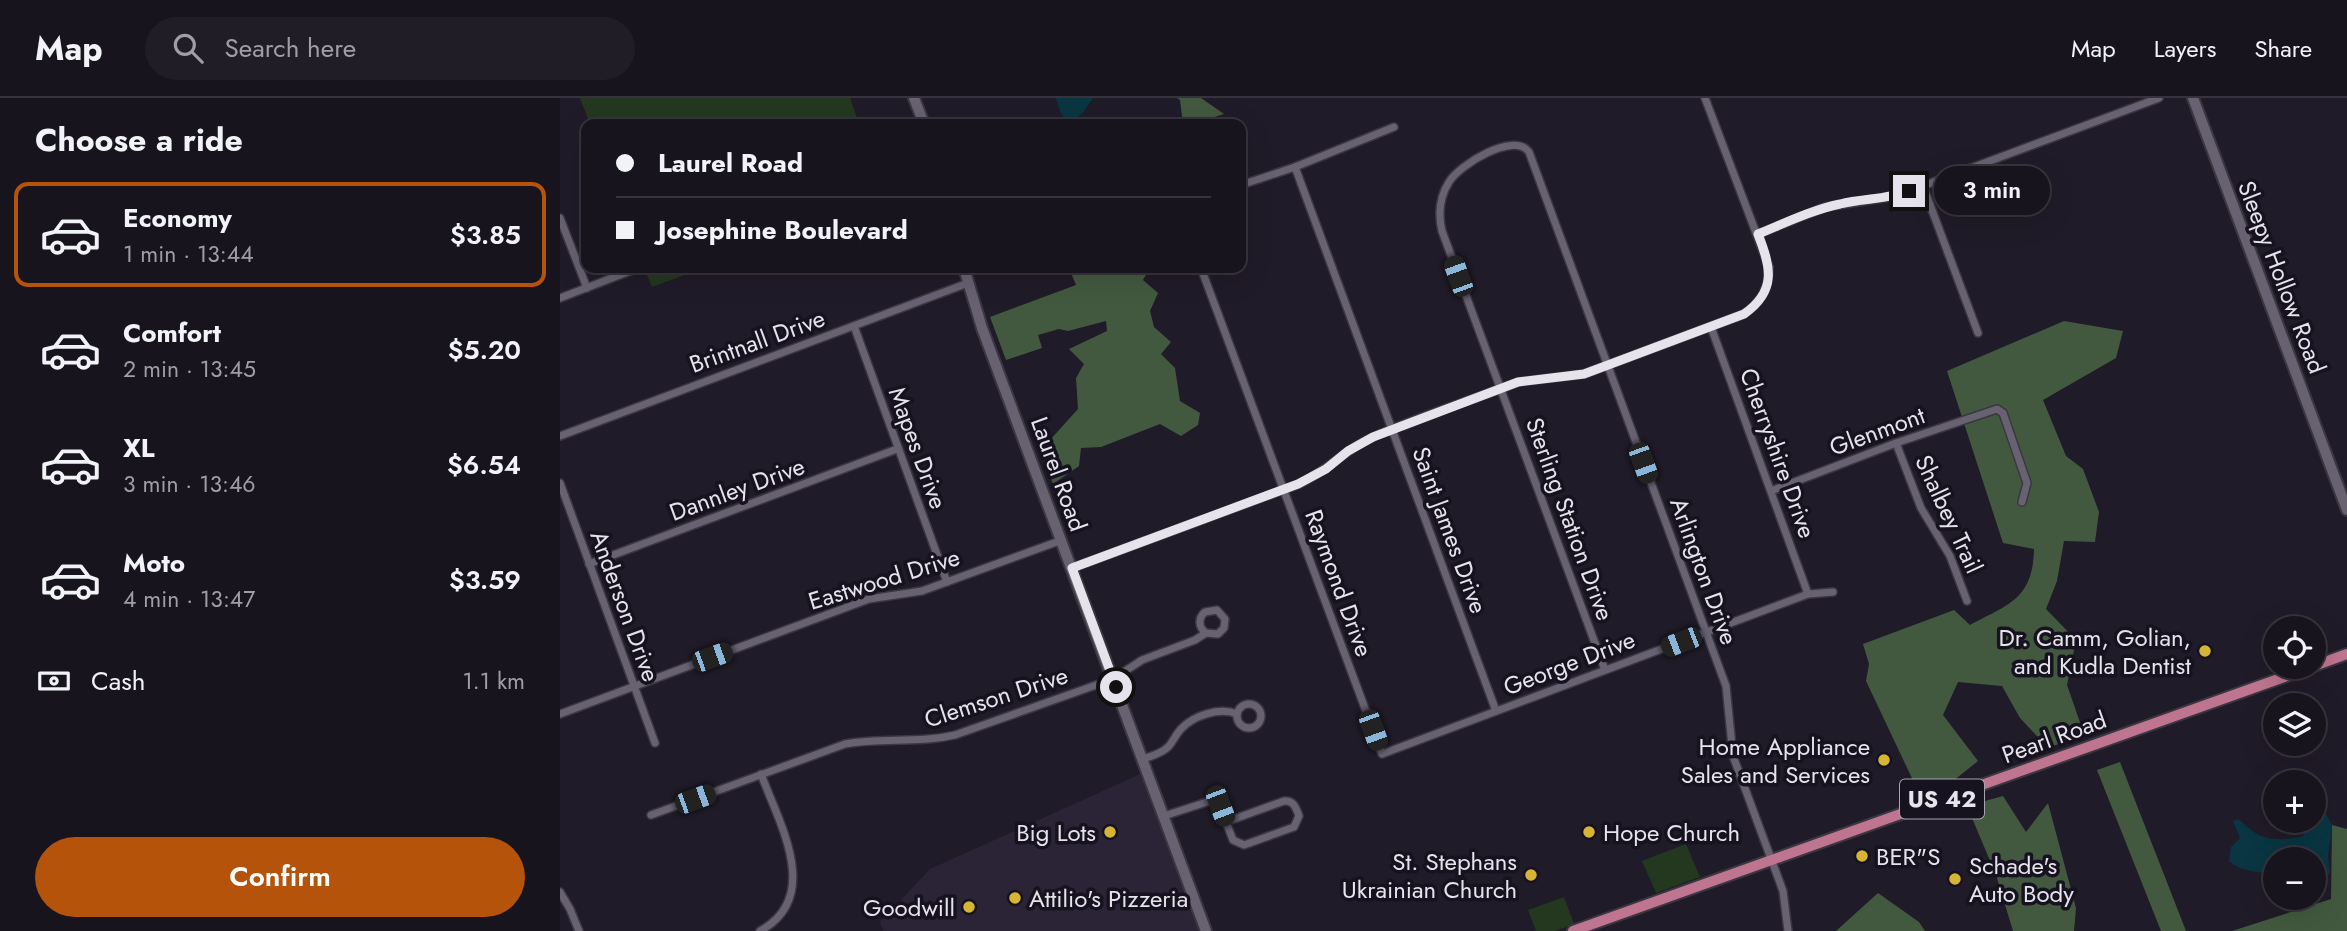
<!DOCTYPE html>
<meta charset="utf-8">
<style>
:root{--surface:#18141e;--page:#211d27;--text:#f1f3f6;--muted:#9f9ea4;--line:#36333c;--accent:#b45309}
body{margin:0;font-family:Jost,sans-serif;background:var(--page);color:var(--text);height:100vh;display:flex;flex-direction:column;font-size:26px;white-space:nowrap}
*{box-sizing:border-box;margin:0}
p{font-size:23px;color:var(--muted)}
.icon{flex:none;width:38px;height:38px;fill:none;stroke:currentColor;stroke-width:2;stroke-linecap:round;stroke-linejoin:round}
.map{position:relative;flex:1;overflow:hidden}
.drawer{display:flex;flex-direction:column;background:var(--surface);width:560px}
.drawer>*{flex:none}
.hud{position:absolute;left:21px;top:21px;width:665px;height:154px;border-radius:14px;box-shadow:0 7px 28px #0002,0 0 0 2px var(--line);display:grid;align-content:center;height:154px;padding:0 35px;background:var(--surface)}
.tools{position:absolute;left:1703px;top:518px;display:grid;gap:14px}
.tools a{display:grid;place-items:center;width:63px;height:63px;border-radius:50%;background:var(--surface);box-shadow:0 7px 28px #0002,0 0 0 2px var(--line);font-size:35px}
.end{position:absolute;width:32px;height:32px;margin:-16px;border:9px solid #e6e3ec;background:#111;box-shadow:0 0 0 4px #111}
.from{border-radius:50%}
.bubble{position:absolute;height:49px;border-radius:24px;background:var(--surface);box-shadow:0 7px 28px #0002,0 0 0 2px var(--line);font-size:23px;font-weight:600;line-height:49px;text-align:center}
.car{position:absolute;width:21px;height:42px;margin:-21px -10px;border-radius:9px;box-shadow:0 0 5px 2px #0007;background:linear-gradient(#222 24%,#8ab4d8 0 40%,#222 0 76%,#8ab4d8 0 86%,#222 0)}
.hud b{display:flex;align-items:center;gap:24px;height:66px;font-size:26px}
.hud b+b{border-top:2px solid var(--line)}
.hud i{width:18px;height:18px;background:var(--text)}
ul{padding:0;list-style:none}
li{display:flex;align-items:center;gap:21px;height:105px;margin:0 14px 10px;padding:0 21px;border:4px solid transparent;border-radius:14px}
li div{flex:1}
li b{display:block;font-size:26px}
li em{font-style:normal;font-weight:600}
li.selected{border-color:var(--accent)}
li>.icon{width:63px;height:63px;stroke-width:1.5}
h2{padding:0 35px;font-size:32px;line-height:84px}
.pay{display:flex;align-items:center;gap:18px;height:77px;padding:0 35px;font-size:26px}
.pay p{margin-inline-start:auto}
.primary-button{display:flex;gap:14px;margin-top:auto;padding:14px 35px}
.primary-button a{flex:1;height:80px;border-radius:42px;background:var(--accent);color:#fff;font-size:28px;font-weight:600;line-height:80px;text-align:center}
header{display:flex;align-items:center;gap:42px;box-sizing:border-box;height:98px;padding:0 35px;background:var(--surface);border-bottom:2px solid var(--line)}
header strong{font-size:33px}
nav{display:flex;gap:38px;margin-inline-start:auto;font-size:24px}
.search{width:490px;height:63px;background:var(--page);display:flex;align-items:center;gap:18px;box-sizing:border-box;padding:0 24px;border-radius:38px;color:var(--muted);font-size:26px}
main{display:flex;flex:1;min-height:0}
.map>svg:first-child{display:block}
.built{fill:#2b2336}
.green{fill:#23381f}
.forest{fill:#42593f}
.water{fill:#093642}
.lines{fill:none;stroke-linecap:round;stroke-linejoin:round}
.street-casing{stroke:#3a3741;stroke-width:10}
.secondary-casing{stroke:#3a3741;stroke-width:14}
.primary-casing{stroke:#3a3741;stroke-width:14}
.street{stroke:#676172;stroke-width:7}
.secondary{stroke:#676172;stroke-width:10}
.primary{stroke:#bf758f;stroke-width:10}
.route{stroke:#e6e3ec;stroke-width:9}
.poi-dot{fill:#d6b534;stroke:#17121f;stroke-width:2.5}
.labels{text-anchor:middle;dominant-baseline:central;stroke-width:7;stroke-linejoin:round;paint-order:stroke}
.shield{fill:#17121f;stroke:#a8a4ae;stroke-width:2}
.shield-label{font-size:23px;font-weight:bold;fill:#e6e3ec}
.street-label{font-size:24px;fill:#e6e3ec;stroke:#17121f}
.poi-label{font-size:24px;fill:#e6e3ec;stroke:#17121f;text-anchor:end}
</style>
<header>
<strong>Map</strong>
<div class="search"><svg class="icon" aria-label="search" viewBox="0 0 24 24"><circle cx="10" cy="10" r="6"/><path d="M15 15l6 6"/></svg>Search here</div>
<nav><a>Map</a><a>Layers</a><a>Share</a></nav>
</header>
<main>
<section class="drawer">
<h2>Choose a ride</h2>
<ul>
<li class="selected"><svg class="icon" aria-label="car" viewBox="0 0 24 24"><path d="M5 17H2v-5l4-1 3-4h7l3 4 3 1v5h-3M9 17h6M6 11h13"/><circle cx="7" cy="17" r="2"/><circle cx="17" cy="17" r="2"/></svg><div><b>Economy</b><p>1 min · 13:44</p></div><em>$3.85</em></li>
<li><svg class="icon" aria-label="car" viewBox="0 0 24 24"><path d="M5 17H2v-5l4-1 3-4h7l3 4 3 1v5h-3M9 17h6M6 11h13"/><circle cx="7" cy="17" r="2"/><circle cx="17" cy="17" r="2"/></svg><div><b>Comfort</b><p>2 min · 13:45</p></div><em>$5.20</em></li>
<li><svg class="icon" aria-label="car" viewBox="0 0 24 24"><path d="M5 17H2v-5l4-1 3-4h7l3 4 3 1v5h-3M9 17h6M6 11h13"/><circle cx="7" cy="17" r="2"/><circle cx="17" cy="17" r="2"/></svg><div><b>XL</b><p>3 min · 13:46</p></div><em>$6.54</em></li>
<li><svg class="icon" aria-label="car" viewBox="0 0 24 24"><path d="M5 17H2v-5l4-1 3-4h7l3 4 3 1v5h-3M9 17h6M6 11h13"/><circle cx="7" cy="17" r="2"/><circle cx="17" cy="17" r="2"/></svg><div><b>Moto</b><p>4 min · 13:47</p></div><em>$3.59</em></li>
</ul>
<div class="pay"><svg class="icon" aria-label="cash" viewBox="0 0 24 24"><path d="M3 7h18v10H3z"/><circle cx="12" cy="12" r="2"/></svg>Cash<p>1.1 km</p></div>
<div class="primary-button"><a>Confirm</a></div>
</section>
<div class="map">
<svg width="1787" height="833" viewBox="0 0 1787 833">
<rect width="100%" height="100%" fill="#201b28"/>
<!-- built -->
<path class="built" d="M587 673 647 833H323L320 824 370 771Z"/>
<!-- green -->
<g class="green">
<path d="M20 0H290L299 26H30Z"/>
<path d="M84 170H143L92 189Z"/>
<path d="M1126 746 1140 779 1096 795 1082 763Z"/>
<path d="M1004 799 1014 826 995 833H976L968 812Z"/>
</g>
<!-- forest -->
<g class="forest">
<path d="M617 0H641L664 16 633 26H623L620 2Z"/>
<path d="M509 170H590L583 182 598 195 590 213 594 229 611 244 601 256 615 270 620 303 640 315 638 327 621 338 600 326 541 349 521 350 519 368 493 386 480 353 518 311 516 280 524 266 509 251 547 233 546 223 508 233 499 231 478 237 482 250 446 262 430 219 516 187Z"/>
<path d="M1504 223 1563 233 1556 260 1483 302 1506 358 1523 371 1539 414 1535 444 1504 443 1497 483 1486 511 1516 542 1507 587 1524 636 1488 650 1460 620 1442 588 1398 584 1383 617 1418 663 1393 683 1359 695 1306 583 1309 566 1303 546 1394 512 1410 527C1449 506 1473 501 1474 451L1443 445 1387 273Z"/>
<path d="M1560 664 1626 833H1601L1537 672Z"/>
<path d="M1443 698 1466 734 1488 705 1516 810 1514 833H1453L1436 777 1407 708Z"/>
<path d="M1772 727 1787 731V833H1672L1771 801Z"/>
<path d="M1318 795 1359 824 1365 833H1276Z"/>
</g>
<!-- water -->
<g class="water">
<path d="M496 0H533L525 12 511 26 501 16Z"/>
<path d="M1761 707 1772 727 1768 758 1770 774 1765 782 1754 785V761H1715V776C1699 774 1681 774 1669 763L1671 749 1680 740 1673 723 1678 721C1685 726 1690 732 1697 736 1710 743 1729 742 1743 738L1749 723H1754V710Z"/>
</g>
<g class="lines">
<defs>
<g id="street">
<path d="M735 69 936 613"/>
<path d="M681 87 735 69 834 29"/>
<path d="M1363 88 1418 235"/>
<path d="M0 120 27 190"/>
<path d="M1198 136 1265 109 1336 98 1599 0"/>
<path d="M641 170 822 656 1248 496 1273 494"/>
<path d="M0 200 78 170"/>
<path d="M294 228 387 484"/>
<path d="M1151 229 1248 496"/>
<path d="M0 338 408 185"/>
<path d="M1336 345 1361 410 1390 458 1407 503"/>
<path d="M0 385 95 645"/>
<path d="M1211 393 1336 345 1437 311 1443 315 1467 385 1462 404"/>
<path d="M29 466 337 351"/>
<path d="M512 470 739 386C765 374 785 352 811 340 858 318 910 303 958 284L1024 276 1184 216C1201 204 1209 190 1209 169L1145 0"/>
<path d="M1045 572 882 133C878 116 879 100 889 84 899 67 954 33 969 54L1166 588 1173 658 1223 793 1228 833"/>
<circle cx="689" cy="618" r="12"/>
<path d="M0 616 309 501 362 493 502 442"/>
<path d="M583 661C591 658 601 656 608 649 613 644 616 636 621 631 634 617 660 609 677 616"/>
<path d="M724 703C734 702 736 710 739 718L734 729 684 747 673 742 666 724Z"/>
<path d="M91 717 285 646C323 639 356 646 395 637L553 581 582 562 635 542 646 535 658 536 664 530 665 521 657 512 645 514C638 520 638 529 646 535"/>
<path d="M604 718 653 702 660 708 666 724"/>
<path d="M0 794 10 811 19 833"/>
<path d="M200 833C263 799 219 725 201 676"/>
</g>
<g id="secondary">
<path d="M354 0 364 26"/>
<path d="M1633 0 1787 412"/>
<path d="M404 170 422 230 646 833"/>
</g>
<g id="primary">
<path d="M1754 568 1787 556"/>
<path d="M1013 833 1752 569"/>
</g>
</defs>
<!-- street casing -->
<use href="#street" class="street-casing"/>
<!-- secondary casing -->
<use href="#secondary" class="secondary-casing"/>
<!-- primary casing -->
<use href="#primary" class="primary-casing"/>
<!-- street -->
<use href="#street" class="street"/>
<!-- secondary -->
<use href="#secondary" class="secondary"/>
<!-- primary -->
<use href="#primary" class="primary"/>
</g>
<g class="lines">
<!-- route -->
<path class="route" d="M556 589 512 470 738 386 766 371 788 353 813 339 958 284 1024 276 1184 216C1217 193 1211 169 1198 136 1225 125 1252 112 1280 106 1304 100 1325 102 1349 93"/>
</g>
<!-- markers -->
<g class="poi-dot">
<circle cx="1645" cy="553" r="7"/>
<circle cx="1324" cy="662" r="7"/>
<circle cx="550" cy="734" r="7"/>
<circle cx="1029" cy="734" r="7"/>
<circle cx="1302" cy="758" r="7"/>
<circle cx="971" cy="777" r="7"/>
<circle cx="1395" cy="781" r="7"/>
<circle cx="455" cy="800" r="7"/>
<circle cx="409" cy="809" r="7"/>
</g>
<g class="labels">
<!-- shield labels -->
<rect class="shield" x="1340" y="681.5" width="84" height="39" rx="5"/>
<g class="shield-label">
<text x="1382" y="701">US 42</text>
</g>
<!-- street labels -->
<g class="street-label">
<text transform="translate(1722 179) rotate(69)">Sleepy Hollow Road</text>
<text transform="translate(197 243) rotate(-20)">Brintnall Drive</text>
<text transform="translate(1317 333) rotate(-20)">Glenmont</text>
<text transform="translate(358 350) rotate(70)">Mapes Drive</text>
<text transform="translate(1218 355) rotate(70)">Cherryshire Drive</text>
<text transform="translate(499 376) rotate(70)">Laurel Road</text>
<text transform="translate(177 391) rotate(-20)">Dannley Drive</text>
<text transform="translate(1389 416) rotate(65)">Shalbey Trail</text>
<text transform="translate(1010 421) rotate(70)">Sterling Station Drive</text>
<text transform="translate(890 432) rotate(70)">Saint James Drive</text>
<text transform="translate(1144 473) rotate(70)">Arlington Drive</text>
<text transform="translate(324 481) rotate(-17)">Eastwood Drive</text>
<text transform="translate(779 485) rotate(70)">Raymond Drive</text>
<text transform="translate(65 508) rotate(70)">Anderson Drive</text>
<text transform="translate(1009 565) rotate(-21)">George Drive</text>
<text transform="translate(436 599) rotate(-18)">Clemson Drive</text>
<text transform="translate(1494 639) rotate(-20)">Pearl Road</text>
</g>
<!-- poi labels -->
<g class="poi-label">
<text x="1631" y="539">Dr. Camm, Golian,<tspan x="1631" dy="28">and Kudla Dentist</tspan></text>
<text x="1310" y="648">Home Appliance<tspan x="1310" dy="28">Sales and Services</tspan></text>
<text x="536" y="734">Big Lots</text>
<text x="1043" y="734" text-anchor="start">Hope Church</text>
<text x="1316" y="758" text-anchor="start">BER"S</text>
<text x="957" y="763">St. Stephans<tspan x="957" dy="28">Ukrainian Church</tspan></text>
<text x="1409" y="767" text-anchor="start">Schade's<tspan x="1409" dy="28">Auto Body</tspan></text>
<text x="469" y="800" text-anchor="start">Attilio's Pizzeria</text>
<text x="395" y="809">Goodwill</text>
</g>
</g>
</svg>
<div class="tools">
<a><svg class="icon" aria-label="locate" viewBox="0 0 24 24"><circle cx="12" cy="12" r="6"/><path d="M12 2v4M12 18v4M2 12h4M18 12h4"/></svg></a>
<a><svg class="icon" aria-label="layers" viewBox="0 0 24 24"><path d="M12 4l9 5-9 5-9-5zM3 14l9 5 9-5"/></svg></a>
<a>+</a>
<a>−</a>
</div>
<i class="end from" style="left:556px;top:589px"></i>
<i class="end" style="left:1349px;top:93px"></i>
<div class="bubble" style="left:1374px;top:68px;width:116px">3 min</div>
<i class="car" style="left:898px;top:178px;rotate:340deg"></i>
<i class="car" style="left:1083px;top:365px;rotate:160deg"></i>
<i class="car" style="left:1121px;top:544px;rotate:249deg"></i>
<i class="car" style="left:152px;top:559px;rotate:70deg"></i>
<i class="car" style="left:813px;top:632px;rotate:160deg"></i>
<i class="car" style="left:135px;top:701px;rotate:70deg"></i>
<i class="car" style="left:660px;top:708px;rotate:159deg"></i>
<div class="hud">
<b><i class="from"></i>Laurel Road</b>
<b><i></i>Josephine Boulevard</b>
</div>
</div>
</main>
